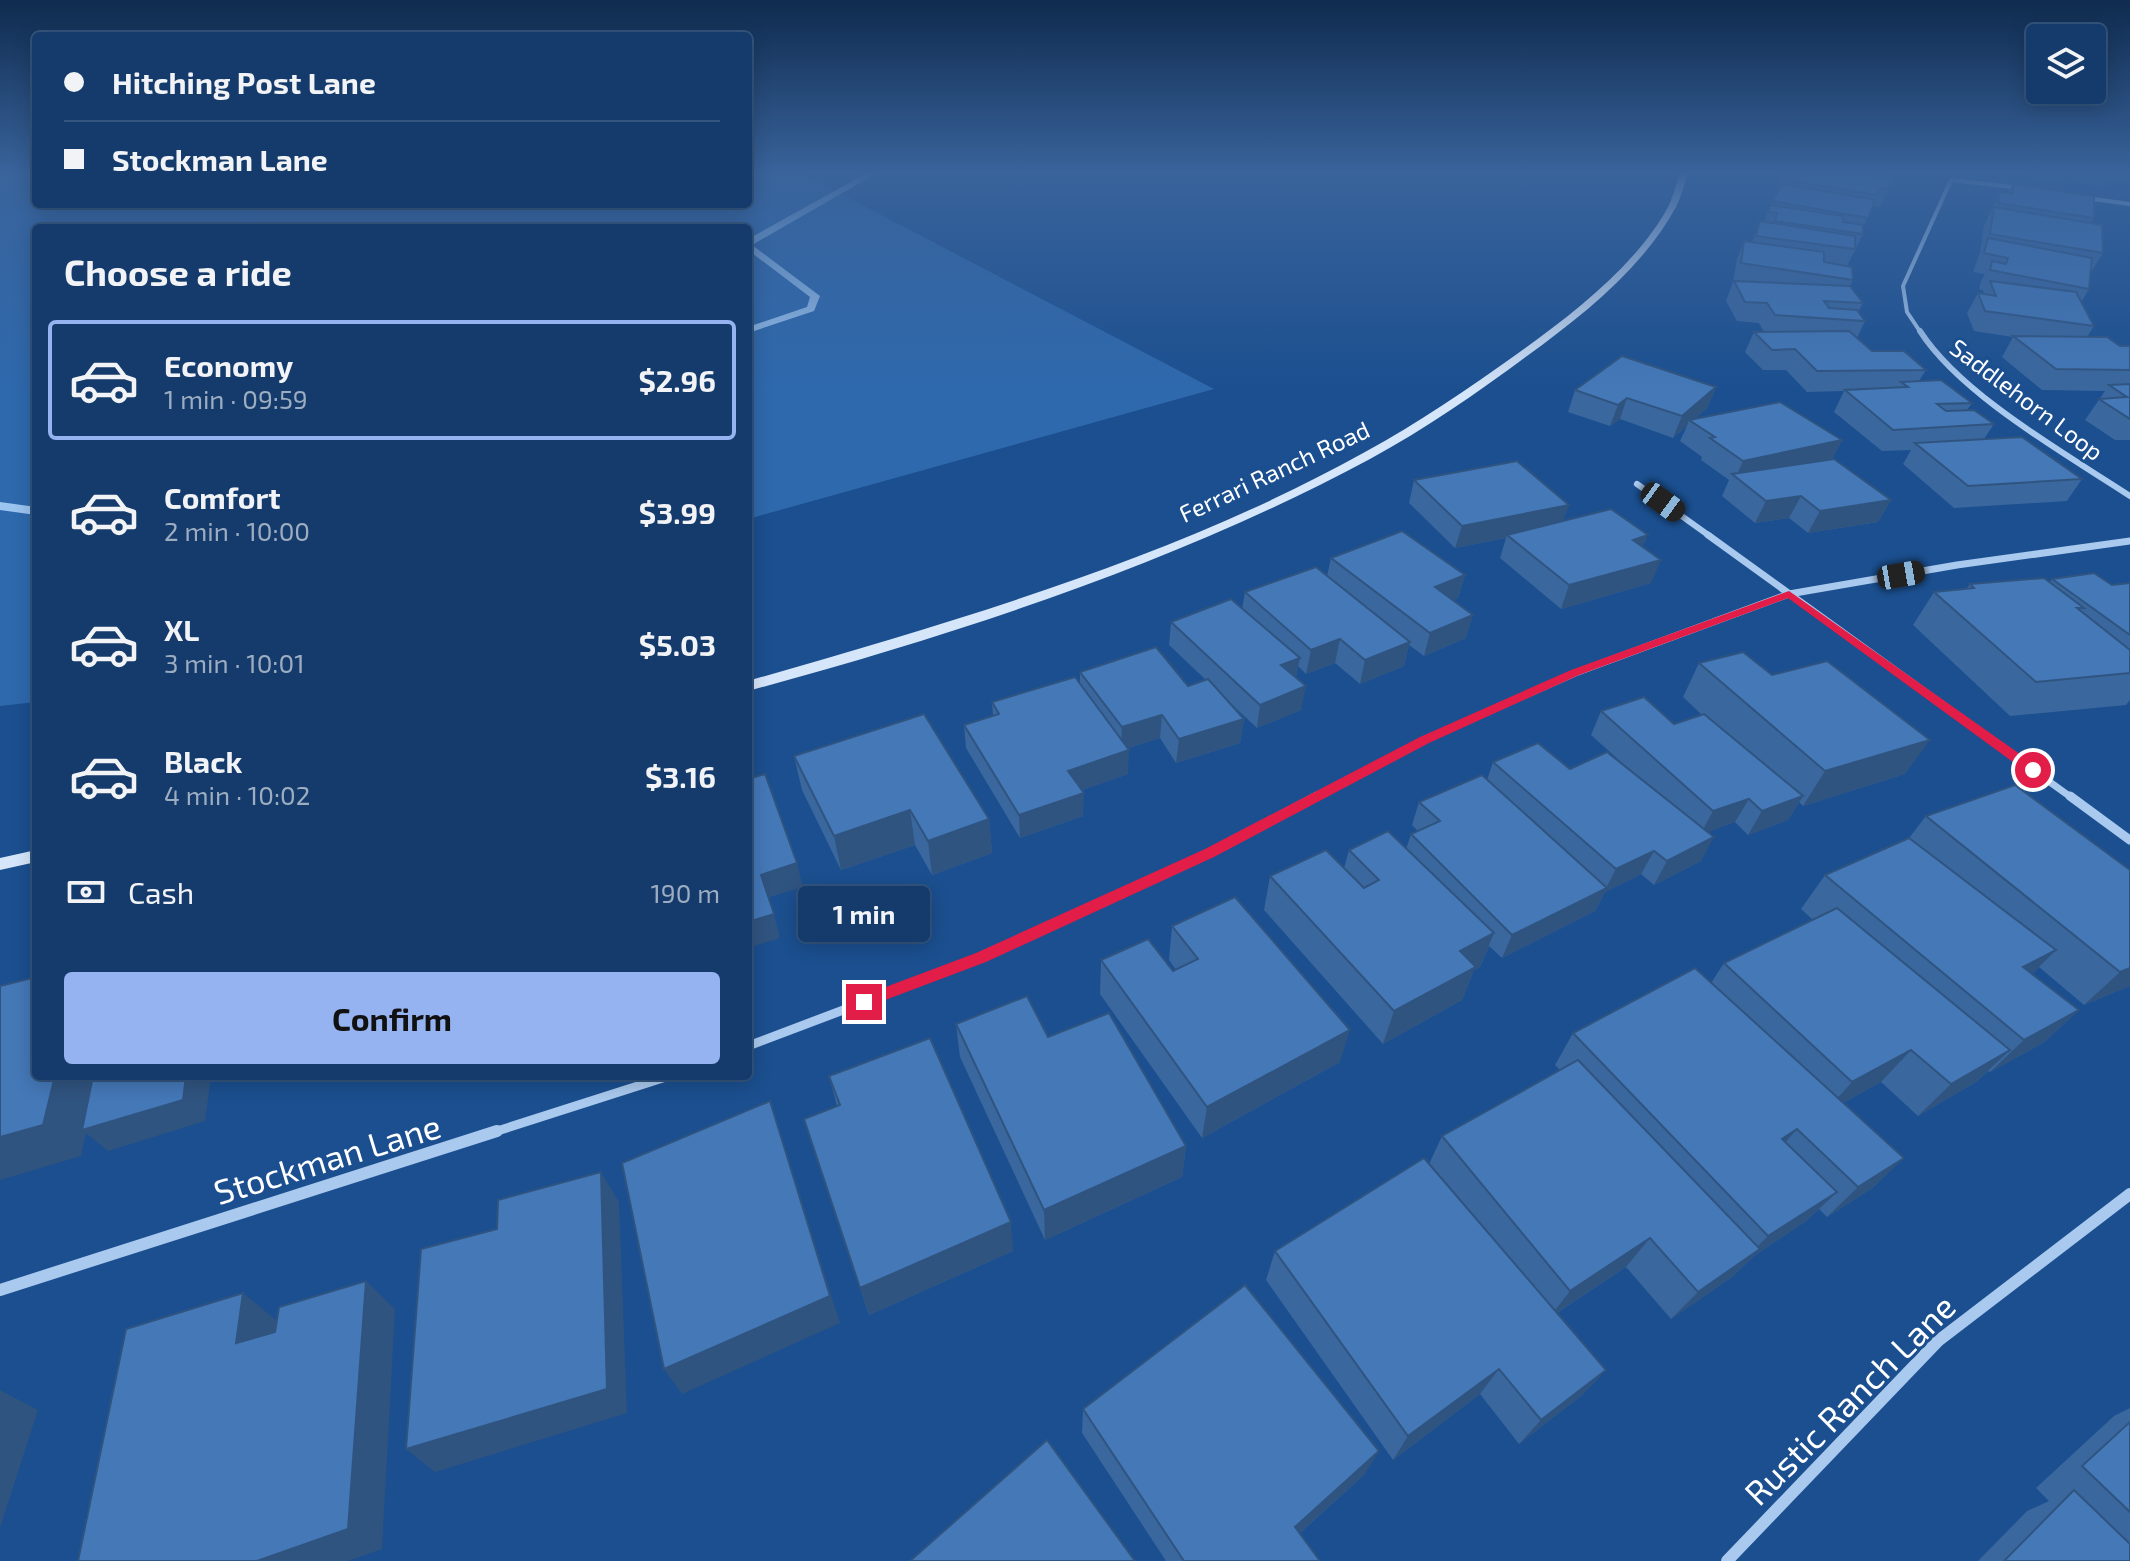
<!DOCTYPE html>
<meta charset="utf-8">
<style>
:root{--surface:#143b6b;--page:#214673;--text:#f1f3f6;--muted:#9dadc1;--line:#33557e;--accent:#95b2f1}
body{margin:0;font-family:"Exo 2",sans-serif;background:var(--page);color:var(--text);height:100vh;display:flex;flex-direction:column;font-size:30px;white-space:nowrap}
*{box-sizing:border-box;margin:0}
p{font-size:26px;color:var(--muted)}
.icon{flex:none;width:44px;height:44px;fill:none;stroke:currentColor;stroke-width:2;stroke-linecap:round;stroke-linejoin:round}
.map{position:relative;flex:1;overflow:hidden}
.side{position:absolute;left:32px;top:224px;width:720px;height:856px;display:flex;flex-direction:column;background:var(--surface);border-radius:8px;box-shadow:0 4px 20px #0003,0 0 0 2px var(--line)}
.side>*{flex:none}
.top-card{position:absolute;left:32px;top:32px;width:720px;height:176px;border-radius:8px;box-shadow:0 4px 20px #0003,0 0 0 2px var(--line);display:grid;align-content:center;height:176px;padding:0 32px;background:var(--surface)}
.controls{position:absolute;left:2026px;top:24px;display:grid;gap:16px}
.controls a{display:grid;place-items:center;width:80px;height:80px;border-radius:8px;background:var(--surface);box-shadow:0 4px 20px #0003,0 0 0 2px var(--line);font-size:40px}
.end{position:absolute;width:36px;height:36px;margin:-18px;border:10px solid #e11d48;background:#fff;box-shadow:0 0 0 4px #fff}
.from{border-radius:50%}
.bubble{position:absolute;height:56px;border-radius:8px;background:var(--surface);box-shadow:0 4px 20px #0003,0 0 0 2px var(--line);font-size:26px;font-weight:700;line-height:56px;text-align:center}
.car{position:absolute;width:24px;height:48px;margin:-24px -12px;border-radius:10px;box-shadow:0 0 6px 2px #0007;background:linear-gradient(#222 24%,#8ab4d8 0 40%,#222 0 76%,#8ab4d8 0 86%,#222 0)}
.top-card b{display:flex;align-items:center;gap:28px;height:76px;font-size:30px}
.top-card b+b{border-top:2px solid var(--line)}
.top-card i{width:20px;height:20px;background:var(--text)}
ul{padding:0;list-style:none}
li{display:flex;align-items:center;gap:24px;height:120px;margin:0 16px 12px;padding:0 16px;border:4px solid transparent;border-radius:8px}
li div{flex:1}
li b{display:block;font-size:30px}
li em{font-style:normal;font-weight:700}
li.current{border-color:var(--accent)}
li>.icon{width:72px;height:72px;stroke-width:1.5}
h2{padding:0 32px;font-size:36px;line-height:96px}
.pay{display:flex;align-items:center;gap:20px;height:88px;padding:0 32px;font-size:30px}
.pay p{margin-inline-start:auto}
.button{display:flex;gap:16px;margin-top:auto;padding:16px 32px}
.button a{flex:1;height:92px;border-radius:8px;background:var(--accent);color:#111;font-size:32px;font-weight:700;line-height:92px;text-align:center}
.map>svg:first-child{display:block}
.green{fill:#2e69ad}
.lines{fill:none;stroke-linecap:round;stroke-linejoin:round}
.stream{fill:#9cc4f0;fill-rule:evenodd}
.minor-far4{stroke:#a9c9ee;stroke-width:4}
.minor-far3{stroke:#a9c9ee;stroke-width:6}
.minor-far2{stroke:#a9c9ee;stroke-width:7}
.minor-far1{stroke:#a9c9ee;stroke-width:9}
.minor{stroke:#a9c9ee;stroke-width:12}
.secondary{fill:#d6e6fa;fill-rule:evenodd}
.wall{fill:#3a679d}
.shaded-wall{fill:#305480}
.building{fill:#4478b7;stroke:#305480;stroke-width:2}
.route{fill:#e11d48}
.labels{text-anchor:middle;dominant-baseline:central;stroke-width:6;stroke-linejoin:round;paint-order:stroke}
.far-street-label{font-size:24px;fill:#fff;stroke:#1b4f8f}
.near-street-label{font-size:34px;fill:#fff;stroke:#1b4f8f}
</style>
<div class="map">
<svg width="2130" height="1561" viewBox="0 0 2130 1561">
<rect width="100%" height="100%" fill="#1b4f8f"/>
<!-- green -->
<path class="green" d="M0 173H36V204H184L189 207 748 204V173H801L1214 389 748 519V228H36V702L0 706Z"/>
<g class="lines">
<!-- stream -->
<g class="stream">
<path d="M867 173H877L752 245 820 296 814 311 748 333V327L807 307 810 297 748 250V239Z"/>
<path d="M0 502 36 507V515L0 510Z"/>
</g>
<!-- minor-far4 -->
<g class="minor-far4">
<path d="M2086 198 2130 204"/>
<path d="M1921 333 1907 312 1903 286 1951 180 2022 188"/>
</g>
<!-- minor-far3 -->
<g class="minor-far3">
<path d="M1920 331C1961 395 2066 454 2130 496"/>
<path d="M1637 484 1711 537"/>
</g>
<!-- minor-far2 -->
<g class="minor-far2">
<path d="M1708 535 2072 798"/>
<path d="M1313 798 1424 740 1575 673 1789 594 1957 565 2130 541"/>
</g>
<!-- minor-far1 -->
<g class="minor-far1">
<path d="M2070 796 2130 840"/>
<path d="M748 1046 981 958 1210 853 1317 796"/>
<path d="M491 1133 669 1076"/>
</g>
<!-- minor -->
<g class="minor">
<path d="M0 1290 497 1131"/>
<path d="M1727 1561 1938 1341 2130 1194"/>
</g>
<!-- secondary -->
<g class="secondary">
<path d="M1680 173H1688C1684 185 1681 197 1676 207 1643 268 1582 316 1527 356 1477 393 1425 429 1370 459 1176 563 961 633 748 691V681C958 620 1173 559 1365 452 1418 423 1468 389 1517 354 1570 316 1636 266 1668 207 1673 197 1676 185 1680 173Z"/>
<path d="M36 850V862L0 870V858Z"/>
</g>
</g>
<!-- wall -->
<g class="wall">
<path d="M1783 173H1888L1886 178 1888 189 1880 207 1873 206 1863 228V234L1847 266 1853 280 1850 286 1863 303 1858 312 1865 321 1857 338 1872 351 1926 370 1919 381 1972 403 1967 410 1994 424 1984 439 2082 479 2067 501 1954 508 1903 464 1911 450 1882 451 1834 412 1844 391 1807 392 1786 370H1763L1745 352 1754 332H1764L1759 323 1737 321 1726 301 1733 282 1737 259 1744 241 1752 242 1760 221 1764 222Z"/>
<path d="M2024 173H2063L2059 181 2024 176Z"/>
<path d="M2070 173H2130V188L2123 175 2118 183 2106 181 2104 186 2073 182Z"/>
<path d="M2013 184 2094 218 2091 223 2103 253 2091 272 2089 289 2081 302 2094 326 2087 337 2120 346H2130V440H2115L2085 420 2105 391 2042 390 2002 357 2013 337 1974 331 1967 313 1978 293 1983 294 1984 291 1979 289 1981 281 1985 274 1973 272 1980 252 1984 225 2000 192 2007 193Z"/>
<path d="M1716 387 1707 408 1695 419 1842 440 1832 459 1891 500 1878 522 1808 533 1789 518 1755 523 1722 496 1729 480 1701 460 1702 457 1680 441 1687 426 1673 438 1620 419 1610 426 1568 412 1575 390Z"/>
<path d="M1414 480 1563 521 1651 583 1561 609 1500 558 1506 538 1455 548 1409 503Z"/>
<path d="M1331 558 1465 575 1458 598 1453 600 1466 638 1424 656 1409 645 1404 666 1360 684 1335 663 1306 674 1298 666 1296 677 1301 710 1257 728 1226 699 1244 719 1240 743 1176 763 1160 738 1128 748V774L1082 790 1083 816 1020 838 966 748 964 725 993 716 992 702 1080 684V672L1188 686 1206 680 1169 645 1171 622 1242 609 1245 592 1327 576Z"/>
<path d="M2052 579 2112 585 2130 583V700L2126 705 2010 716 1913 625 1934 592 1967 588 1970 584 2050 582Z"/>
<path d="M1699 663 1772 675 1905 774 1803 806 1799 802 1788 820 1748 835 1735 822 1707 832 1701 861 1654 885 1641 874 1605 892 1595 911 1502 958 1489 946 1480 967 1474 970 1462 1000 1383 1044 1264 910 1270 876 1344 868 1349 850 1406 849 1411 834 1418 831 1412 825 1419 802 1487 780 1493 762 1570 769 1630 770 1591 735 1601 711 1674 724 1701 714 1683 697Z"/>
<path d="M794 756 989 819 992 853 932 875 915 845 841 870 802 790Z"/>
<path d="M2015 785 2130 986 2084 1005 2039 967 2032 974 2079 1010 2043 1043 1990 1072 1988 1071 1976 1082 1918 1116 1881 1082 1843 1103 1904 1158 1871 1189 1827 1217 1819 1209 1806 1221 1754 1256 1732 1277 1671 1319 1626 1267 1557 1313 1606 1370 1582 1395 1519 1444 1480 1394 1393 1460 1266 1280 1275 1251 1429 1164 1442 1136 1560 1070 1555 1065 1573 1033 1711 983 1724 963 1813 920 1801 909 1825 875 1909 838 1926 816Z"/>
<path d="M1172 926 1340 1062 1202 1138 1100 994 1101 960 1173 971 1176 970 1169 960Z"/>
<path d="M956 1024 1048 1037 1186 1146 1182 1177 1045 1240 960 1057Z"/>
<path d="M829 1076 1013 1251 869 1315 814 1150 837 1106Z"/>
<path d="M2130 1408V1561H1978L2027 1511 2049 1501 2036 1488 2114 1416Z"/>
<path d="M1083 1409 1365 1474 1300 1533 1320 1561H1166L1082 1433Z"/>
</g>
<!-- shaded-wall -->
<g class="shaded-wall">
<path d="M1716 387 1707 408 1692 422 1689 420 1687 426 1673 438 1682 416Z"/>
<path d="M1627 398 1620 419 1610 426 1618 405Z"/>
<path d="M1842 440 1831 462 1736 477 1743 461Z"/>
<path d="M1801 496 1789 518 1755 523 1766 501Z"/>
<path d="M1891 500 1878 522 1808 533 1820 511Z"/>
<path d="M1569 505 1561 527 1507 535 1506 538 1455 548 1462 526Z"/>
<path d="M1648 535 1638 558 1633 540Z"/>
<path d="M1661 560 1651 583 1561 609 1569 585Z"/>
<path d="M1465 575 1458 598 1429 610 1435 587Z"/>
<path d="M1473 615 1466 638 1424 656 1430 633Z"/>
<path d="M1340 639 1335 663 1306 674 1311 650Z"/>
<path d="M1410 642 1404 666 1360 684 1365 660Z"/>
<path d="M1300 658 1295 681 1281 665Z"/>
<path d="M1306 686 1301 710 1257 728 1260 705Z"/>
<path d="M1162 715 1160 738 1121 750 1122 727Z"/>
<path d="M1244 719 1240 743 1176 763 1179 739Z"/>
<path d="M1930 740 1905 774 1803 806 1825 771Z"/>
<path d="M1129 750 1128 774 1068 795V771Z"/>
<path d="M1084 793 1083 816 1020 838 1019 815Z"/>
<path d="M1803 796 1788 820 1748 835 1762 811Z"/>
<path d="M1749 799 1735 822 1700 835 1713 811Z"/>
<path d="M910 810 915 845 841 870 834 836Z"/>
<path d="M989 819 992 853 932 875 928 841Z"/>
<path d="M1714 837 1701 861 1654 885 1667 861Z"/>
<path d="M1654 851 1641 874 1605 892 1595 911 1502 958 1512 935 1606 888 1616 869Z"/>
<path d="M797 863 803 887 767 898 761 875Z"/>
<path d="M774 914 780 938 748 948V922Z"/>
<path d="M1494 933 1480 967 1474 970 1462 1000 1383 1044 1394 1011 1460 951Z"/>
<path d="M2056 950 2023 983V967Z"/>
<path d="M2130 968V986L2084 1005 2120 972Z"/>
<path d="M2079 1010 2043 1043 1990 1072 2024 1040Z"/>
<path d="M1350 1030 1340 1062 1202 1138 1207 1107Z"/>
<path d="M1911 1050 1881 1082 1823 1114 1852 1082Z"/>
<path d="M2010 1050 1976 1082 1918 1116 1951 1084Z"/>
<path d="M55 1076H211L205 1121 108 1151 86 1133 81 1156 0 1180V1137Z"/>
<path d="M770 1101 840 1323 682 1394 664 1369Z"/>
<path d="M1797 1129 1770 1160 1782 1139Z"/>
<path d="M1186 1146 1182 1177 1045 1240 1044 1210Z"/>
<path d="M1904 1158 1871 1189 1827 1217 1858 1187Z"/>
<path d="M601 1172 619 1202 627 1413 435 1472 406 1449Z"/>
<path d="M1837 1192 1806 1221 1754 1256 1732 1277 1671 1319 1698 1292 1745 1259 1768 1236Z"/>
<path d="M1011 1222 1013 1251 869 1315 860 1288Z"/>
<path d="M1650 1238 1626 1267 1549 1318 1570 1291Z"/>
<path d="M366 1281 395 1309 382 1549 348 1561H257Z"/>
<path d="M243 1293 277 1321 271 1369 236 1343Z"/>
<path d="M1499 1369 1480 1394 1393 1460 1408 1436Z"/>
<path d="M1606 1370 1582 1395 1519 1444 1541 1420Z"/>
<path d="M0 1390 38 1410 0 1528Z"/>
<path d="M1379 1451 1365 1474 1284 1547 1295 1527Z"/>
</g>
<!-- building -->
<g class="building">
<path d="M1783 173H1856L1892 179 1888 189 1879 188 1876 195 1780 179Z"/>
<path d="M1782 184 1875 200 1868 218 1772 201Z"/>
<path d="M2013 184 2094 196V218L1998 203 2000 192 2012 194Z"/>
<path d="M1771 205 1843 216V222L1863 225V234L1775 221 1777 213 1769 212Z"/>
<path d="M1994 207 2102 225 2103 253 1990 234Z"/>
<path d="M1760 221 1855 236V249L1756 236Z"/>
<path d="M1988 238 2092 258 2089 289 1990 270 1992 261 2006 264 2008 258 1984 253Z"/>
<path d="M1744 241 1824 252V262L1852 267 1853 280 1741 263Z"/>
<path d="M1734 281 1850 286 1863 303 1824 301 1829 308 1857 310 1865 321 1775 315 1767 303 1745 302Z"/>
<path d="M1990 281 2076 292 2094 326 1985 311 1978 293 1996 296Z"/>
<path d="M1849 331 1872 351H1904L1926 370 1817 371 1795 349 1772 350 1754 332Z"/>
<path d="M2013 336 2107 337 2120 346H2130V370L2056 369Z"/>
<path d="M1622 356 1716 387 1682 416 1627 398 1618 405 1575 390Z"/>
<path d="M1941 380 1972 403 1937 404 1946 411 1974 410 1994 424 1893 430 1845 390 1908 387 1901 382Z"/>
<path d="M2130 384V419L2099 399 2127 397 2109 385Z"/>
<path d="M1780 402 1842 440 1743 461 1710 438 1715 437 1689 420Z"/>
<path d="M2022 437 2082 479 1968 486 1915 443Z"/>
<path d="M1834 459 1891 500 1820 511 1801 496 1766 501 1732 474Z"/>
<path d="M1517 461 1569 505 1462 526 1414 480Z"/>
<path d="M1611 509 1648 535 1633 540 1661 560 1569 585 1507 535Z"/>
<path d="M1402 531 1465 575 1435 587 1473 615 1430 633 1331 558Z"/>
<path d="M1316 567 1410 642 1365 660 1340 639 1311 650 1245 592Z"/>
<path d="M2094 573 2112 585 2130 583V635L2052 579Z"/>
<path d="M2044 578 2084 608H2077L2130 650V673L2036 682 1934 592 1974 588 1970 584Z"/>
<path d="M1231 599 1300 658 1281 665 1306 686 1260 705 1171 622Z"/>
<path d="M1156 647 1188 686 1208 679 1244 719 1179 739 1162 715 1122 727 1080 672Z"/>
<path d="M1743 652 1772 675 1827 661 1930 740 1825 771 1699 663Z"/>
<path d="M1075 677 1129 750 1068 771 1084 793 1019 815 964 725 999 714 992 702Z"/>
<path d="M1644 697 1674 724 1704 714 1803 796 1762 811 1749 799 1713 811 1601 711Z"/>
<path d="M924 714 989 819 928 841 910 810 834 836 794 756Z"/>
<path d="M1538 743 1570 769 1607 752 1714 837 1667 861 1654 851 1616 869 1493 762Z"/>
<path d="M765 774 797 863 761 875 774 914 748 922V779Z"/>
<path d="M1482 775 1607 888 1512 935 1411 834 1440 821 1419 802Z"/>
<path d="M2015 785 2130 870V968L2120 972 1926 816Z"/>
<path d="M1388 831 1494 933 1460 951 1476 967 1394 1011 1270 876 1326 850 1364 888 1379 880 1349 850Z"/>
<path d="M1909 838 2056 950 2023 967 2079 1010 2024 1040 1825 875Z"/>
<path d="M1235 897 1350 1030 1207 1107 1101 960 1148 939 1173 971 1198 959 1172 926Z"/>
<path d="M1837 908 2010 1050 1951 1084 1911 1050 1852 1082 1724 963Z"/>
<path d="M1695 968 1904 1158 1858 1187 1797 1129 1782 1139 1837 1192 1768 1236 1573 1033Z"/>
<path d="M36 977V1076H55L43 1125 0 1137V986Z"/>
<path d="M1027 996 1048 1037 1109 1013 1186 1146 1044 1210 956 1024Z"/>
<path d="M930 1038 1011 1222 860 1288 804 1119 840 1105 829 1076Z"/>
<path d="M1578 1060 1760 1249 1698 1292 1650 1238 1570 1291 1442 1136Z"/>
<path d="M93 1076H186L183 1100 82 1130Z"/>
<path d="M770 1101 830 1296 664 1369 622 1163Z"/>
<path d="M1424 1158 1606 1370 1541 1420 1499 1369 1408 1436 1275 1251Z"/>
<path d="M601 1172 607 1389 406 1449 421 1249 497 1229 498 1200Z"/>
<path d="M366 1281 348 1529 257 1561H78L126 1329 243 1293 236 1343 275 1332 279 1307Z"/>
<path d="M1245 1285 1379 1451 1295 1527 1320 1561H1184L1083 1409Z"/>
<path d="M2130 1422V1512L2082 1466Z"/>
<path d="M1047 1440 1135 1561H910Z"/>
<path d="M2074 1490 2130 1544V1561H2004Z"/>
</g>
<!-- sky -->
<linearGradient id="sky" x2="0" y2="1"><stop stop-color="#0f2b4f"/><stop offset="0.44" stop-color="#39639b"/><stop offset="1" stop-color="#39639b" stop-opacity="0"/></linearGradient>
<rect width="2130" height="392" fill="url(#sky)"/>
<!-- route -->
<path class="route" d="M1789 591 2037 766V773H2028L1788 598 1579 675 1429 743 1214 857 986 962 864 1008 857 1002 859 997 976 953 1205 849 1420 737 1571 670Z"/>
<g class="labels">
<!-- far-street labels -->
<g class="far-street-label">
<text transform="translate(2027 399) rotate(37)">Saddlehorn Loop</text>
<text transform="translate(1274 471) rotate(-25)">Ferrari Ranch Road</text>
</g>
<!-- near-street labels -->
<g class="near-street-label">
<text transform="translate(327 1158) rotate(-17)">Stockman Lane</text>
<text transform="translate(1849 1399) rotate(-45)">Rustic Ranch Lane</text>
</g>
</g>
</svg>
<div class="controls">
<a><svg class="icon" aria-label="layers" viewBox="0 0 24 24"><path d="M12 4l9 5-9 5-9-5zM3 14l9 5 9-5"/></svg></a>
</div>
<i class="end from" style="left:2033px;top:770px"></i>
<i class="end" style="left:864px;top:1002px"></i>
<div class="bubble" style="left:798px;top:886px;width:132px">1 min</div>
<i class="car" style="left:1663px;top:502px;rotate:126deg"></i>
<i class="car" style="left:1901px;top:575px;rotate:80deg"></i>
<div class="top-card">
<b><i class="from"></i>Hitching Post Lane</b>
<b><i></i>Stockman Lane</b>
</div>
<section class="side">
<h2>Choose a ride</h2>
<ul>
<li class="current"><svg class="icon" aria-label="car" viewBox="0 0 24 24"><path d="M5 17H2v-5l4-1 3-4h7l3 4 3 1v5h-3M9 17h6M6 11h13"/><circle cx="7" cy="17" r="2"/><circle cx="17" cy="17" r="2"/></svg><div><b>Economy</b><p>1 min · 09:59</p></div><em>$2.96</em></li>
<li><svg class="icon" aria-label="car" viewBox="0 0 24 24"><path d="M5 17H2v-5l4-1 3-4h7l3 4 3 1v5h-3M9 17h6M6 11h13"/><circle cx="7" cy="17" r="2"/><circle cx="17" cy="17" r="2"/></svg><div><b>Comfort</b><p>2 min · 10:00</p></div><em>$3.99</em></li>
<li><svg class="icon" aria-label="car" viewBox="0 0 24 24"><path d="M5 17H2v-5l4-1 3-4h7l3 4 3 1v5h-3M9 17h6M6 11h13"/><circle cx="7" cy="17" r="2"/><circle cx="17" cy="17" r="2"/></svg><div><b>XL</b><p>3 min · 10:01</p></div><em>$5.03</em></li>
<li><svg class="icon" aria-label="car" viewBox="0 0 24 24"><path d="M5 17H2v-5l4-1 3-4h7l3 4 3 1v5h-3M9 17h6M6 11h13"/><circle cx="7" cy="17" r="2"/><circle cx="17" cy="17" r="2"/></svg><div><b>Black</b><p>4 min · 10:02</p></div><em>$3.16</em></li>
</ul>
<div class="pay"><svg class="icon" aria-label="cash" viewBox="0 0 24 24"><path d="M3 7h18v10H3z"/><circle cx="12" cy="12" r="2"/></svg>Cash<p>190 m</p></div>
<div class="button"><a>Confirm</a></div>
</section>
</div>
